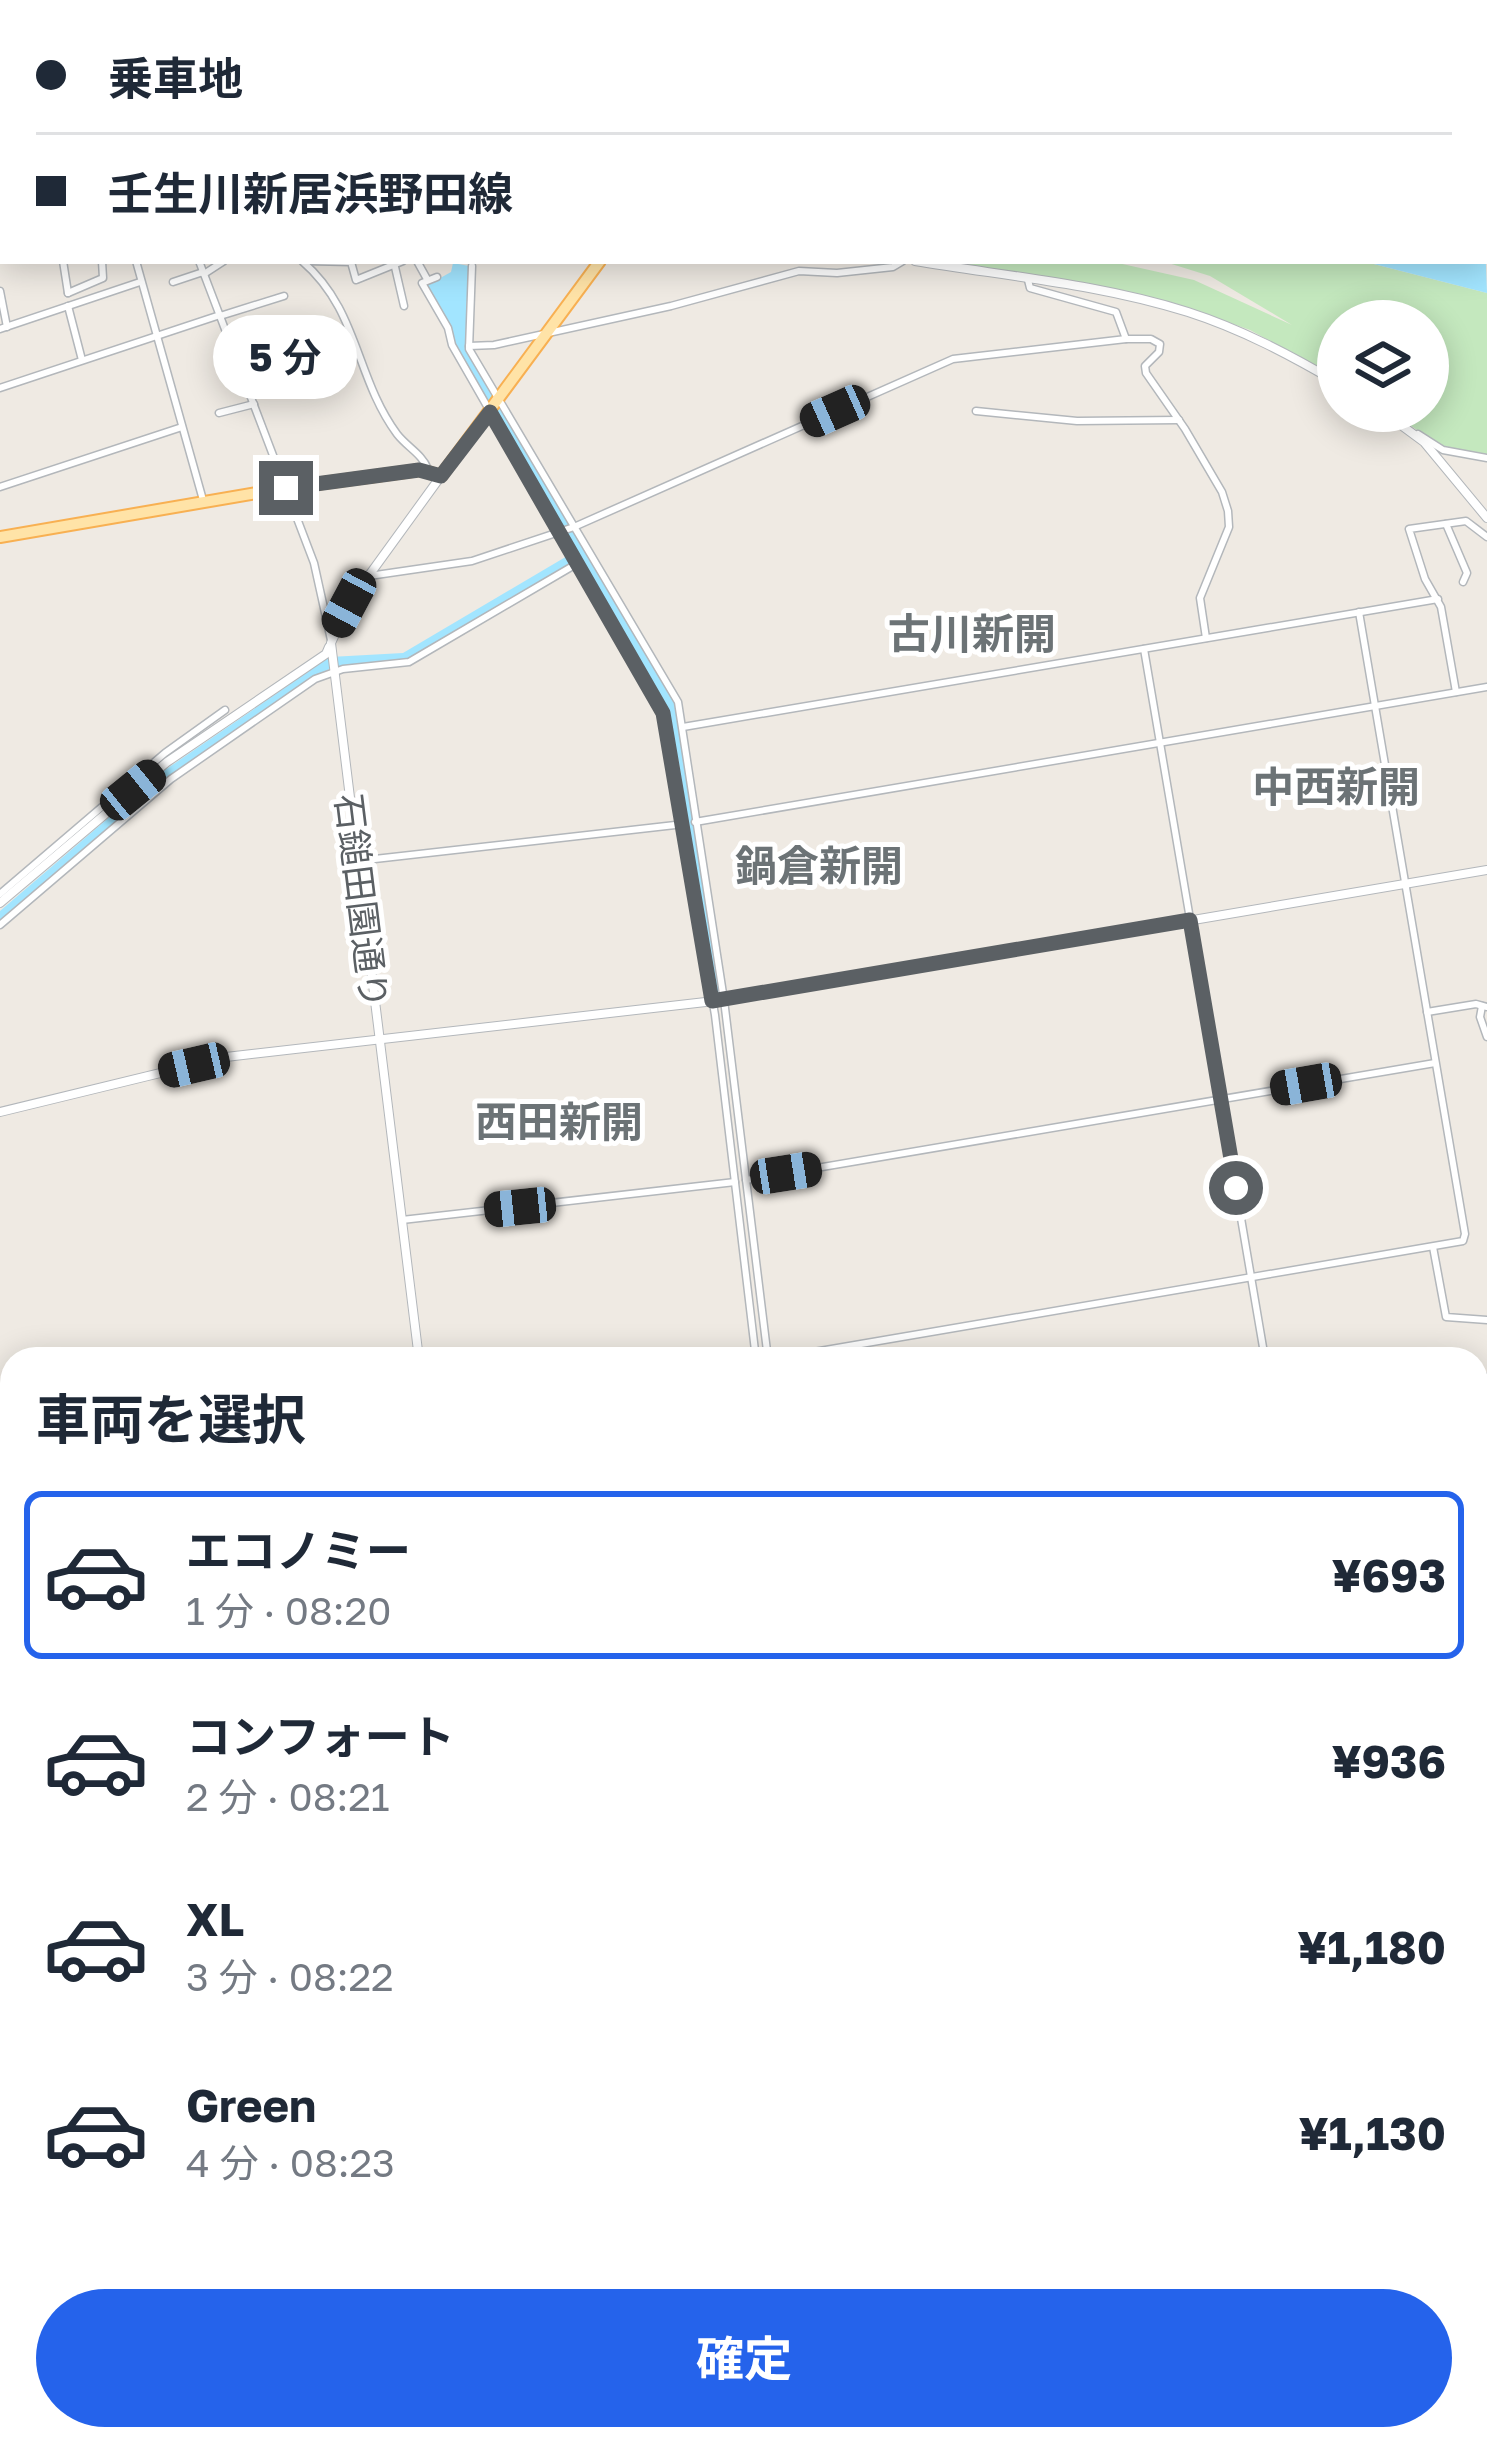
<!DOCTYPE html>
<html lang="ja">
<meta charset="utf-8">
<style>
:root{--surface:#fff;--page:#f6f6f7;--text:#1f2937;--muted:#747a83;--line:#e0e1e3;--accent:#2563eb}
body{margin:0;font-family:"Golos Text","Noto Sans JP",sans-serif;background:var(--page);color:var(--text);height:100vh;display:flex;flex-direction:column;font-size:45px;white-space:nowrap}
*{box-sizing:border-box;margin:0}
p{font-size:39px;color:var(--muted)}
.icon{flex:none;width:66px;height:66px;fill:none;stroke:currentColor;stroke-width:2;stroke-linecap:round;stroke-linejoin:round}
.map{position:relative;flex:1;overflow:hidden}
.panel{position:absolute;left:0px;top:1347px;width:1488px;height:1104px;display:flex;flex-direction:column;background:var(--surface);border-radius:36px 36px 0 0;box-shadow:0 6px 30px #0003}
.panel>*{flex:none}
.hud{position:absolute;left:0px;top:0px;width:1488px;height:264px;box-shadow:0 6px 30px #0003;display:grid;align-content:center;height:264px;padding:0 36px;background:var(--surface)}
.buttons{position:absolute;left:1317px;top:300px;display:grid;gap:24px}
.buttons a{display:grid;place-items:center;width:132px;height:132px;border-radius:50%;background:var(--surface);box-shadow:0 6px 30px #0003;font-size:60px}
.end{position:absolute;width:54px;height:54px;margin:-27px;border:15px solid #5b6064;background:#fff;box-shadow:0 0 0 6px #fff}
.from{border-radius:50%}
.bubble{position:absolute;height:84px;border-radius:42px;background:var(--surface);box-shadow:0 6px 30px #0003;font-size:39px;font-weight:700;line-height:84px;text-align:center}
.car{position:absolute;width:36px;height:72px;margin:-36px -18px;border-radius:15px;box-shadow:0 0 9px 3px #0007;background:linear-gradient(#222 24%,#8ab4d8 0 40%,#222 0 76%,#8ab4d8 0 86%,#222 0)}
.hud b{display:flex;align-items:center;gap:42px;height:114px;font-size:45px}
.hud b+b{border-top:3px solid var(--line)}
.hud i{width:30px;height:30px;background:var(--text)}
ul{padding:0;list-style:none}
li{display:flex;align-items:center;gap:36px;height:168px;margin:0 24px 18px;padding:0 12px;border:6px solid transparent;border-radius:18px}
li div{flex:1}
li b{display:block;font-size:45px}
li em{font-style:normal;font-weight:700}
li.active{border-color:var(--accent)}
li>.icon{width:108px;height:108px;stroke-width:1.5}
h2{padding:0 36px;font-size:54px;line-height:144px}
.button{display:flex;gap:24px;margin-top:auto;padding:24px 36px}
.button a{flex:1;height:138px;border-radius:72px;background:var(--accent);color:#fff;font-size:48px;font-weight:700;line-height:138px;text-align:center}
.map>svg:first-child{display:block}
.green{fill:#c4e8be}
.water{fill:#a2e5ff}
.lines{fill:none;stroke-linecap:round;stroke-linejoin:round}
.stream{stroke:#a2e5ff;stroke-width:3}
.river{stroke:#a2e5ff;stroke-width:10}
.minor-casing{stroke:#b3b7bb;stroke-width:9}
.tertiary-casing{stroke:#b3b7bb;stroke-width:10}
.primary-casing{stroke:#f8b052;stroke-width:14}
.trunk-casing{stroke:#f18100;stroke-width:15}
.minor{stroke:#fff;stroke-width:6}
.tertiary{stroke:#fff;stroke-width:8}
.primary{stroke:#ffe3a7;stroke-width:10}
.trunk{stroke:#ffd998;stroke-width:12}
.rail{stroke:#b2b3b4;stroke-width:3;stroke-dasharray:3 15;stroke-linecap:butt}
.route{stroke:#5b6064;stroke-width:15}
.labels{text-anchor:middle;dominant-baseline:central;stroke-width:10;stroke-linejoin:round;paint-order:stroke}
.street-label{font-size:36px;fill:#5b6064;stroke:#fff}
.quarter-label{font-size:42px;font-weight:bold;fill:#6c7376;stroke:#fff}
</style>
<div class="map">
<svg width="1487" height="2451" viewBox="0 0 1487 2451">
<rect width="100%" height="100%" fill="#efeae3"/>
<!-- green -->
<g class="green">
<path d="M946 261H1109L1194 280 1292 325 1210 276 1162 261H1362L1487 293V455L1439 445 1389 411H1428V321H1338V378L1250 330 1177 304Z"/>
<path d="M1476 2070 1487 2075V2348L1476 2333Z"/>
<path d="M12 2403V2439H940L941 2451H0V2405Z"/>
</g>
<!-- water -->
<g class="water">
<path d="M1485 241 1487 293 1362 261H1485Z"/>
<path d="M453 263 469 266 467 349 676 704 720 995 715 996 679 763 666 709 578 560 407 660 331 668 306 682 173 774 0 922V911L162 772 330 657 403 653 574 552 454 345 426 286 451 272Z"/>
</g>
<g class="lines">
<!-- stream -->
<path class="stream" d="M1476 1503 1487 1501"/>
<!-- river -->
<g class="river">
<path d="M350 2439 351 2451"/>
<path d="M1072 2451 1075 2439"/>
</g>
<defs>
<g id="minor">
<path d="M28 0 31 3"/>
<path d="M48 0 51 3"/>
<path d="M830 0 840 3"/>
<path d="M1110 0V3"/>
<path d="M1164 0V3"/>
<path d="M1229 0 1230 3"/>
<path d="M1250 0 1253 3"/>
<path d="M1189 2V3"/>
<path d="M9 3 16 0"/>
<path d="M1041 3 1042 0"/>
<path d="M1355 3V0"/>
<path d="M1452 3V0"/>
<path d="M0 7 3 6"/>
<path d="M1485 64 1487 65"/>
<path d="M0 80 3 79"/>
<path d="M1486 96H1487"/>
<path d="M0 137 3 136"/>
<path d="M1485 143H1487"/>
<path d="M1485 150H1487"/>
<path d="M0 249H3"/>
<path d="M63 261 68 293"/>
<path d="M136 261 203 500"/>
<path d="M199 261 314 563 331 640"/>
<path d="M302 261C359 310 355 377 397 434 407 447 422 454 428 469"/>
<path d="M308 261 351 262 356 280 403 261"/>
<path d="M417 261 427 279"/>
<path d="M472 266 469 349 678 702 724 1000 768 1359"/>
<path d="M395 267 404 306"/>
<path d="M204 274 224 261"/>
<path d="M437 277 422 283 448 328 452 345 663 713 715 1015 756 1359"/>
<path d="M173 282 203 272"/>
<path d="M0 291 7 327"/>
<path d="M68 293 103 278 102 261"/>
<path d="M68 306 82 360"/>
<path d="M220 316 284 296"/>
<path d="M0 329 140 282"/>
<path d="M1126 339H1151L1160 344 1159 352 1145 366 1146 373 1185 429 1222 492 1228 511 1229 527 1200 598 1206 638"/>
<path d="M469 346 494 345 671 306 799 271 837 273 893 267 903 261"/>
<path d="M0 388 220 315"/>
<path d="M976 411 1077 421 1179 420"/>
<path d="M219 413 254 404"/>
<path d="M1418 434 1443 450 1487 458"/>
<path d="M0 487 182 427"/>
<path d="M1446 524 1467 573 1463 582"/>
<path d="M369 576 472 561 574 527 953 359 1126 339 1116 312 1030 288 1028 280"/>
<path d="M1144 649 1265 1359"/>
<path d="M1456 692 1441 607 1425 579 1409 529 1466 521 1487 537"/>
<path d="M683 727 1438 599"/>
<path d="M695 822 1487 687"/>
<path d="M357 861 684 824"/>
<path d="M0 894 165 753 225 710"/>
<path d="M0 925 171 779 315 679 343 669 409 662 578 563"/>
<path d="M1482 1006 1480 1017 1487 1037"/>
<path d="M1427 1012 1476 1004 1487 1007"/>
<path d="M746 1180 1435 1063"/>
<path d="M402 1220 735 1182"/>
<path d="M1433 1247 1446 1317 1487 1320"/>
<path d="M773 1359 1463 1241 1465 1234 1359 612"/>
<path d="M1476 1386 1487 1377"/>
<path d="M1483 1445 1487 1444"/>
<path d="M1476 1499 1487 1497"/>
<path d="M1476 1522 1487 1517"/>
<path d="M1482 1544 1487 1552"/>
<path d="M1476 1585 1487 1574"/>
<path d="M0 1596 12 1657"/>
<path d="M0 1673 12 1672"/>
<path d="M0 1676 12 1685"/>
<path d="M1476 1691 1487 1690"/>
<path d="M1476 1732H1487"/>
<path d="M1476 1845 1487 1844"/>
<path d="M0 1919 12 1923"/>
<path d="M0 1981H12"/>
<path d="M0 2091 8 2096 12 2132"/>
<path d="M12 2139 7 2232 12 2233"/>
<path d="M1476 2390H1487"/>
<path d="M1085 2451 1103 2439"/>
<path d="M1136 2451 1152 2439"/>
<path d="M1170 2451 1205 2439"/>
<path d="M1346 2451 1356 2439"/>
</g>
<g id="tertiary">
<path d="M962 3 963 0"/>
<path d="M915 261C1005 276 1100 284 1188 312 1241 329 1290 355 1338 383"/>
<path d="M1382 411 1424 442 1487 518"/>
<path d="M0 903 167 762 326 654 329 647"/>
<path d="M0 1112 226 1057 723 1000 1487 870"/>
<path d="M419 1359 331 643 349 603 441 476"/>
</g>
<g id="primary">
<path d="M853 3 854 0"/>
<path d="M0 537 286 488 420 470 441 476 600 261"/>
</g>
<g id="trunk">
<path d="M1476 1617 1487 1612"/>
<path d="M0 1807 12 1808"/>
</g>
</defs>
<!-- minor casing -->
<use href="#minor" class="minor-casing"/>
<!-- tertiary casing -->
<use href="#tertiary" class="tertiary-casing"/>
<!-- primary casing -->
<use href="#primary" class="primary-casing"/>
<!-- trunk casing -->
<use href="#trunk" class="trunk-casing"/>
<!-- minor -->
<use href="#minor" class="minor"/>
<!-- tertiary -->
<use href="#tertiary" class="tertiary"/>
<!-- primary -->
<use href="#primary" class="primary"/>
<!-- trunk -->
<use href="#trunk" class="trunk"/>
<!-- rail -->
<g class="rail">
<path d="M1476 1420 1487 1415"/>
<path d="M0 1704 12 1703"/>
</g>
</g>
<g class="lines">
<!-- route -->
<path class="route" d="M286 488 419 470 441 476 490 412 663 713 712 1001 1190 920 1236 1188"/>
</g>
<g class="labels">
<!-- street labels -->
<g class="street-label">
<text transform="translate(362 901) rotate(83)">石鎚田園通り</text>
</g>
<!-- quarter labels -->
<g class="quarter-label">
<text x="972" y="633">古川新開</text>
<text x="1336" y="786">中西新開</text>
<text x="819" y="865">鍋倉新開</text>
<text x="559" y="1121">西田新開</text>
</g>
</g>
</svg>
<div class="buttons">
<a><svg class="icon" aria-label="layers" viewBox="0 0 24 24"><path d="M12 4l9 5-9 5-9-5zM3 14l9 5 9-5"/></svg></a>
</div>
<i class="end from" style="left:1236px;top:1188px"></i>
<i class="end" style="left:286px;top:488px"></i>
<div class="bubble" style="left:213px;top:315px;width:144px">5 分</div>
<i class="car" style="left:835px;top:411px;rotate:246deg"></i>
<i class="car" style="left:349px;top:603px;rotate:208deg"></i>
<i class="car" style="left:133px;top:790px;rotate:51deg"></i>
<i class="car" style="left:194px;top:1065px;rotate:257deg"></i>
<i class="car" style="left:1306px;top:1084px;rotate:260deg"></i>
<i class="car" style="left:786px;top:1173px;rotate:81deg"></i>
<i class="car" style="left:520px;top:1207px;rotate:264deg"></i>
<div class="hud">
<b><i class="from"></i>乗車地</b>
<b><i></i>壬生川新居浜野田線</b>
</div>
<section class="panel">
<h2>車両を選択</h2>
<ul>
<li class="active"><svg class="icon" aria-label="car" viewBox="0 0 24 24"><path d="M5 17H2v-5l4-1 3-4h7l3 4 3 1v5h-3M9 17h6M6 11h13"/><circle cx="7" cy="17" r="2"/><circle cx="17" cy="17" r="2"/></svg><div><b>エコノミー</b><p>1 分 · 08:20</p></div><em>¥693</em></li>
<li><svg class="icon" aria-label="car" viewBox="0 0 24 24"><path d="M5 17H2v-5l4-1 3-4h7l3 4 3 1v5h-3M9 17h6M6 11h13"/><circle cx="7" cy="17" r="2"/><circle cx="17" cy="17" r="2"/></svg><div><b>コンフォート</b><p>2 分 · 08:21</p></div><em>¥936</em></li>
<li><svg class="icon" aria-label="car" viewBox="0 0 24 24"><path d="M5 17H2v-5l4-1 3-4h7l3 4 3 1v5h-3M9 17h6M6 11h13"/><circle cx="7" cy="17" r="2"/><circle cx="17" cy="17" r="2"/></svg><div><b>XL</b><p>3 分 · 08:22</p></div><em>¥1,180</em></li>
<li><svg class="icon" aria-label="car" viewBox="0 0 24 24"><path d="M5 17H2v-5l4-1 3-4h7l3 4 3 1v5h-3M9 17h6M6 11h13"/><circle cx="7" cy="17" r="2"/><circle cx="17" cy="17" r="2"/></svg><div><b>Green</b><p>4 分 · 08:23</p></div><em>¥1,130</em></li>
</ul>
<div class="button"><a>確定</a></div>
</section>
</div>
